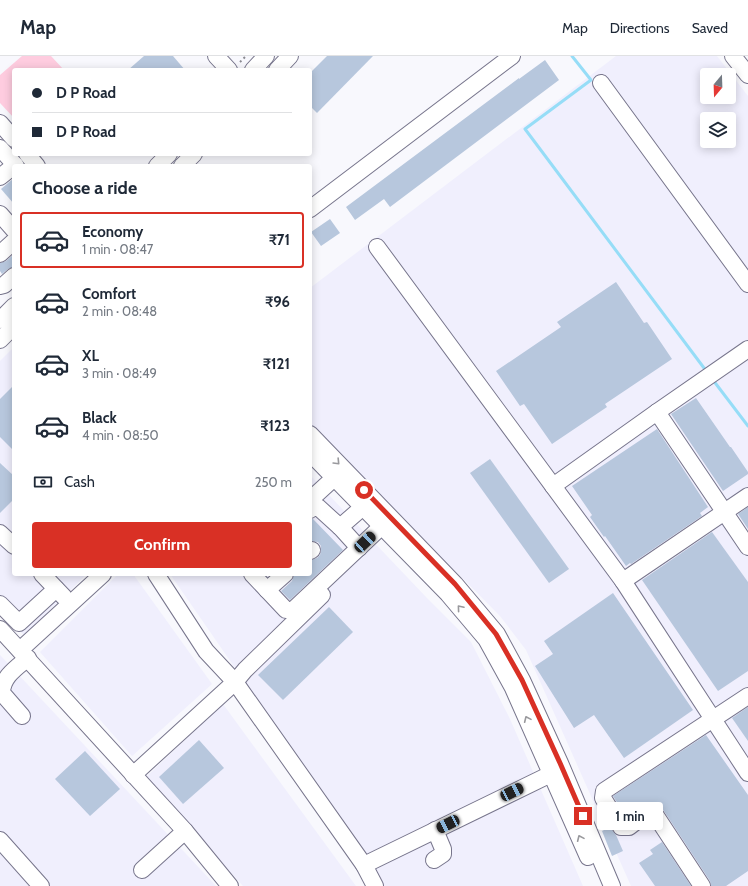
<!DOCTYPE html>
<meta charset="utf-8">
<style>
:root{--surface:#fff;--page:#f6f6f7;--text:#1f2937;--muted:#747a83;--line:#e0e1e3;--accent:#d93025}
body{margin:0;font-family:Cabin,sans-serif;background:var(--page);color:var(--text);height:100vh;display:flex;flex-direction:column;font-size:15px;white-space:nowrap}
*{box-sizing:border-box;margin:0}
p{font-size:13px;color:var(--muted)}
.icon{flex:none;width:22px;height:22px;fill:none;stroke:currentColor;stroke-width:2;stroke-linecap:round;stroke-linejoin:round}
.map{position:relative;flex:1;overflow:hidden}
.sheet{position:absolute;left:12px;top:108px;width:300px;height:412px;display:flex;flex-direction:column;background:var(--surface);border-radius:4px;box-shadow:0 2px 10px #0003}
.sheet>*{flex:none}
.guide{position:absolute;left:12px;top:12px;width:300px;height:88px;border-radius:4px;box-shadow:0 2px 10px #0003;display:grid;align-content:center;height:88px;padding:0 20px;background:var(--surface)}
.needle{width:26px;rotate:199deg}
.controls{position:absolute;left:700px;top:12px;display:grid;gap:8px}
.controls a{display:grid;place-items:center;width:36px;height:36px;border-radius:4px;background:var(--surface);box-shadow:0 2px 10px #0003;font-size:20px}
.end{position:absolute;width:18px;height:18px;margin:-9px;border:5px solid #d93025;background:#fff;box-shadow:0 0 0 2px #fff}
.from{border-radius:50%}
.bubble{position:absolute;height:28px;border-radius:4px;background:var(--surface);box-shadow:0 2px 10px #0003;font-size:13px;font-weight:700;line-height:28px;text-align:center}
.car{position:absolute;width:12px;height:24px;margin:-12px -6px;border-radius:5px;box-shadow:0 0 3px 1px #0007;background:linear-gradient(#222 24%,#8ab4d8 0 40%,#222 0 76%,#8ab4d8 0 86%,#222 0)}
.guide b{display:flex;align-items:center;gap:14px;height:38px;font-size:15px}
.guide b+b{border-top:1px solid var(--line)}
.guide i{width:10px;height:10px;background:var(--text)}
ul{padding:0;list-style:none}
li{display:flex;align-items:center;gap:12px;height:56px;margin:0 8px 6px;padding:0 12px;border:2px solid transparent;border-radius:4px}
li div{flex:1}
li b{display:block;font-size:15px}
li em{font-style:normal;font-weight:700}
li.selected{border-color:var(--accent)}
li>.icon{width:36px;height:36px;stroke-width:1.5}
h2{padding:0 20px;font-size:18px;line-height:48px}
.pay{display:flex;align-items:center;gap:10px;height:44px;padding:0 20px;font-size:15px}
.pay p{margin-inline-start:auto}
.button{display:flex;gap:8px;margin-top:auto;padding:8px 20px}
.button a{flex:1;height:46px;border-radius:4px;background:var(--accent);color:#fff;font-size:16px;font-weight:700;line-height:46px;text-align:center}
header{display:flex;align-items:center;gap:24px;box-sizing:border-box;height:56px;padding:0 20px;background:var(--surface);border-bottom:1px solid var(--line)}
header strong{font-size:19px}
nav{display:flex;gap:22px;margin-inline-start:auto;font-size:14px}
.map>svg:first-child{display:block}
.built{fill:#f0effd;fill-rule:evenodd}
.green{fill:#feccdf}
.lines{fill:none;stroke-linecap:round;stroke-linejoin:round}
.stream{stroke:#96ddf7;stroke-width:3}
.building{fill:#b7c7dd}
.minor-casing{stroke:#77758c;stroke-width:18}
.path{stroke:#8a8a91;stroke-width:2;stroke-dasharray:2 3;stroke-linecap:butt}
.minor{stroke:#fff;stroke-width:16}
.oneway{stroke:#99999d}
.route{stroke:#d93025;stroke-width:5}
</style>
<header>
<strong>Map</strong>
<nav><a>Map</a><a>Directions</a><a>Saved</a></nav>
</header>
<div class="map">
<svg width="748" height="830" viewBox="0 0 748 830">
<rect width="100%" height="100%" fill="#f8f8fd"/>
<!-- built -->
<g class="built">
<path d="M616 0H717L748 40V830H631L526 594 500 560 310 368V232ZM707 19H729V41H707ZM707 63H729V85H707Z"/>
<path d="M14 291V518H87L24 579 0 555V305Z"/>
<path d="M310 419 427 542 471 586 510 663 583 830H384L374 813 170 518H310Z"/>
<path d="M118 518H133L212 628 132 700 40 596Z"/>
<path d="M0 599 216 830H0Z"/>
<path d="M223 648 356 830H243L145 722Z"/>
</g>
<!-- green -->
<path class="green" d="M22 0H51L64 14H14V62L0 47V19Z"/>
<g class="lines">
<!-- stream -->
<g class="stream">
<path d="M572 0 591 24 525 73 707 316"/>
<path d="M713 324 748 370"/>
</g>
</g>
<!-- building -->
<g class="building">
<path d="M144 0H173L185 14H128Z"/>
<path d="M327 0H373L317 57 310 50V17Z"/>
<path d="M545 4 559 24 390 151 384 143 355 164 346 151 519 22V23Z"/>
<path d="M14 122V148L1 133Z"/>
<path d="M330 163 340 177 321 190 311 176Z"/>
<path d="M14 198V211L8 213 2 218 0 215V207L6 205Z"/>
<path d="M616 226 644 267 647 266 672 303 605 348 607 351 552 388 524 348 520 350 496 315 561 271 557 266Z"/>
<path d="M14 329V395L0 381V343Z"/>
<path d="M696 342 730 391H731L748 416V418L723 435 671 358Z"/>
<path d="M657 373 708 451 700 457 702 460 631 508 630 507 626 510 605 480 604 481 590 461 592 459 572 430Z"/>
<path d="M490 403 569 513 549 527 470 417Z"/>
<path d="M0 407 14 420V443L0 457Z"/>
<path d="M748 451V473L738 458Z"/>
<path d="M310 463H313L343 494 290 544 281 535 292 525 294 518H310V504L317 502 320 499 321 495V490L318 486 310 485Z"/>
<path d="M712 476 748 526V615L718 635 642 524Z"/>
<path d="M613 537 693 654 624 702 594 659 574 672 535 610 553 598 544 585Z"/>
<path d="M329 551 353 576 283 644 258 619Z"/>
<path d="M748 651V685L732 662Z"/>
<path d="M706 679 748 739V815L726 830H711L710 825 662 752 644 749 626 761 613 740Z"/>
<path d="M199 684 224 712 183 748 159 721Z"/>
<path d="M85 695 120 733 90 760 55 723Z"/>
<path d="M610 771 616 779 623 795 612 800 602 775Z"/>
<path d="M662 786 691 830H655L639 807 653 798 650 794Z"/>
</g>
<g class="lines">
<defs>
<g id="minor">
<path d="M216 0 229 14"/>
<path d="M733 0 748 19"/>
<path d="M253 14 266 0"/>
<path d="M277 14 290 0"/>
<path d="M601 27 748 228"/>
<path d="M0 67 14 83"/>
<path d="M0 92 16 110"/>
<path d="M27 98 37 110"/>
<path d="M157 110 169 98"/>
<path d="M182 110 194 98"/>
<path d="M0 121 15 109"/>
<path d="M310 153 512 0"/>
<path d="M0 158 14 174"/>
<path d="M377 191 623 525 748 717"/>
<path d="M0 198 14 185"/>
<path d="M0 230 4 229 14 220"/>
<path d="M0 264 14 250"/>
<path d="M0 284 14 270"/>
<path d="M657 356 748 491"/>
<path d="M310 378 455 528 497 578 522 624 560 707 612 830"/>
<path d="M310 397 448 538 486 583 513 632 588 801"/>
<path d="M553 430 657 356 748 293"/>
<path d="M310 444 334 422"/>
<path d="M310 454 313 451H318L340 471 359 492"/>
<path d="M340 471 363 451"/>
<path d="M0 477 14 490"/>
<path d="M310 495 312 494"/>
<path d="M42 518 64 541"/>
<path d="M156 518 206 595 235 626 364 809 375 830"/>
<path d="M252 518 286 554H293L382 470"/>
<path d="M623 525 748 440"/>
<path d="M267 534 285 518"/>
<path d="M0 548 19 567 56 533"/>
<path d="M0 573 185 775 230 830"/>
<path d="M20 594 103 518"/>
<path d="M22 660 2 637C2 621 16 612 28 602"/>
<path d="M133 719 235 626 245 614 322 539"/>
<path d="M0 784 41 830"/>
<path d="M434 804 443 798V793L435 774"/>
<path d="M364 809 551 718"/>
<path d="M142 814 185 775"/>
<path d="M702 830 656 760 646 758 629 771H621L603 742 604 735 748 640"/>
</g>
</defs>
<!-- minor casing -->
<use href="#minor" class="minor-casing"/>
<!-- path -->
<path class="path" d="M240 6 246 0"/>
<!-- minor -->
<use href="#minor" class="minor"/>
</g>
<!-- one-way arrows -->
<defs><path id="oneway-chevron" d="M-2-3.5L2.5 0L-2 3.5" fill="none" stroke-width="1.6" stroke-linecap="round" stroke-linejoin="round"/></defs>
<g class="oneway">
<use href="#oneway-chevron" transform="translate(337 406) rotate(46)"/>
<use href="#oneway-chevron" transform="translate(460 552) rotate(-130)"/>
<use href="#oneway-chevron" transform="translate(527 663) rotate(-114)"/>
<use href="#oneway-chevron" transform="translate(580 782) rotate(-114)"/>
</g>
<g class="lines">
<!-- route -->
<path class="route" d="M364 434 455 528 496 578 522 624 560 707 583 760"/>
</g>
</svg>
<div class="controls">
<a><svg class="needle" viewBox="-14 -14 28 28"><path d="M0-13l5 13h-10z" fill="#e53935"/><path d="M0 13l5-13h-10z" fill="#747a83"/></svg></a>
<a><svg class="icon" aria-label="layers" viewBox="0 0 24 24"><path d="M12 4l9 5-9 5-9-5zM3 14l9 5 9-5"/></svg></a>
</div>
<i class="end from" style="left:364px;top:434px"></i>
<i class="end" style="left:583px;top:760px"></i>
<div class="bubble" style="left:597px;top:746px;width:66px">1 min</div>
<i class="car" style="left:365px;top:486px;rotate:47deg"></i>
<i class="car" style="left:512px;top:736px;rotate:64deg"></i>
<i class="car" style="left:448px;top:768px;rotate:244deg"></i>
<div class="guide">
<b><i class="from"></i>D P Road</b>
<b><i></i>D P Road</b>
</div>
<section class="sheet">
<h2>Choose a ride</h2>
<ul>
<li class="selected"><svg class="icon" aria-label="car" viewBox="0 0 24 24"><path d="M5 17H2v-5l4-1 3-4h7l3 4 3 1v5h-3M9 17h6M6 11h13"/><circle cx="7" cy="17" r="2"/><circle cx="17" cy="17" r="2"/></svg><div><b>Economy</b><p>1 min · 08:47</p></div><em>₹71</em></li>
<li><svg class="icon" aria-label="car" viewBox="0 0 24 24"><path d="M5 17H2v-5l4-1 3-4h7l3 4 3 1v5h-3M9 17h6M6 11h13"/><circle cx="7" cy="17" r="2"/><circle cx="17" cy="17" r="2"/></svg><div><b>Comfort</b><p>2 min · 08:48</p></div><em>₹96</em></li>
<li><svg class="icon" aria-label="car" viewBox="0 0 24 24"><path d="M5 17H2v-5l4-1 3-4h7l3 4 3 1v5h-3M9 17h6M6 11h13"/><circle cx="7" cy="17" r="2"/><circle cx="17" cy="17" r="2"/></svg><div><b>XL</b><p>3 min · 08:49</p></div><em>₹121</em></li>
<li><svg class="icon" aria-label="car" viewBox="0 0 24 24"><path d="M5 17H2v-5l4-1 3-4h7l3 4 3 1v5h-3M9 17h6M6 11h13"/><circle cx="7" cy="17" r="2"/><circle cx="17" cy="17" r="2"/></svg><div><b>Black</b><p>4 min · 08:50</p></div><em>₹123</em></li>
</ul>
<div class="pay"><svg class="icon" aria-label="cash" viewBox="0 0 24 24"><path d="M3 7h18v10H3z"/><circle cx="12" cy="12" r="2"/></svg>Cash<p>250 m</p></div>
<div class="button"><a>Confirm</a></div>
</section>
</div>
